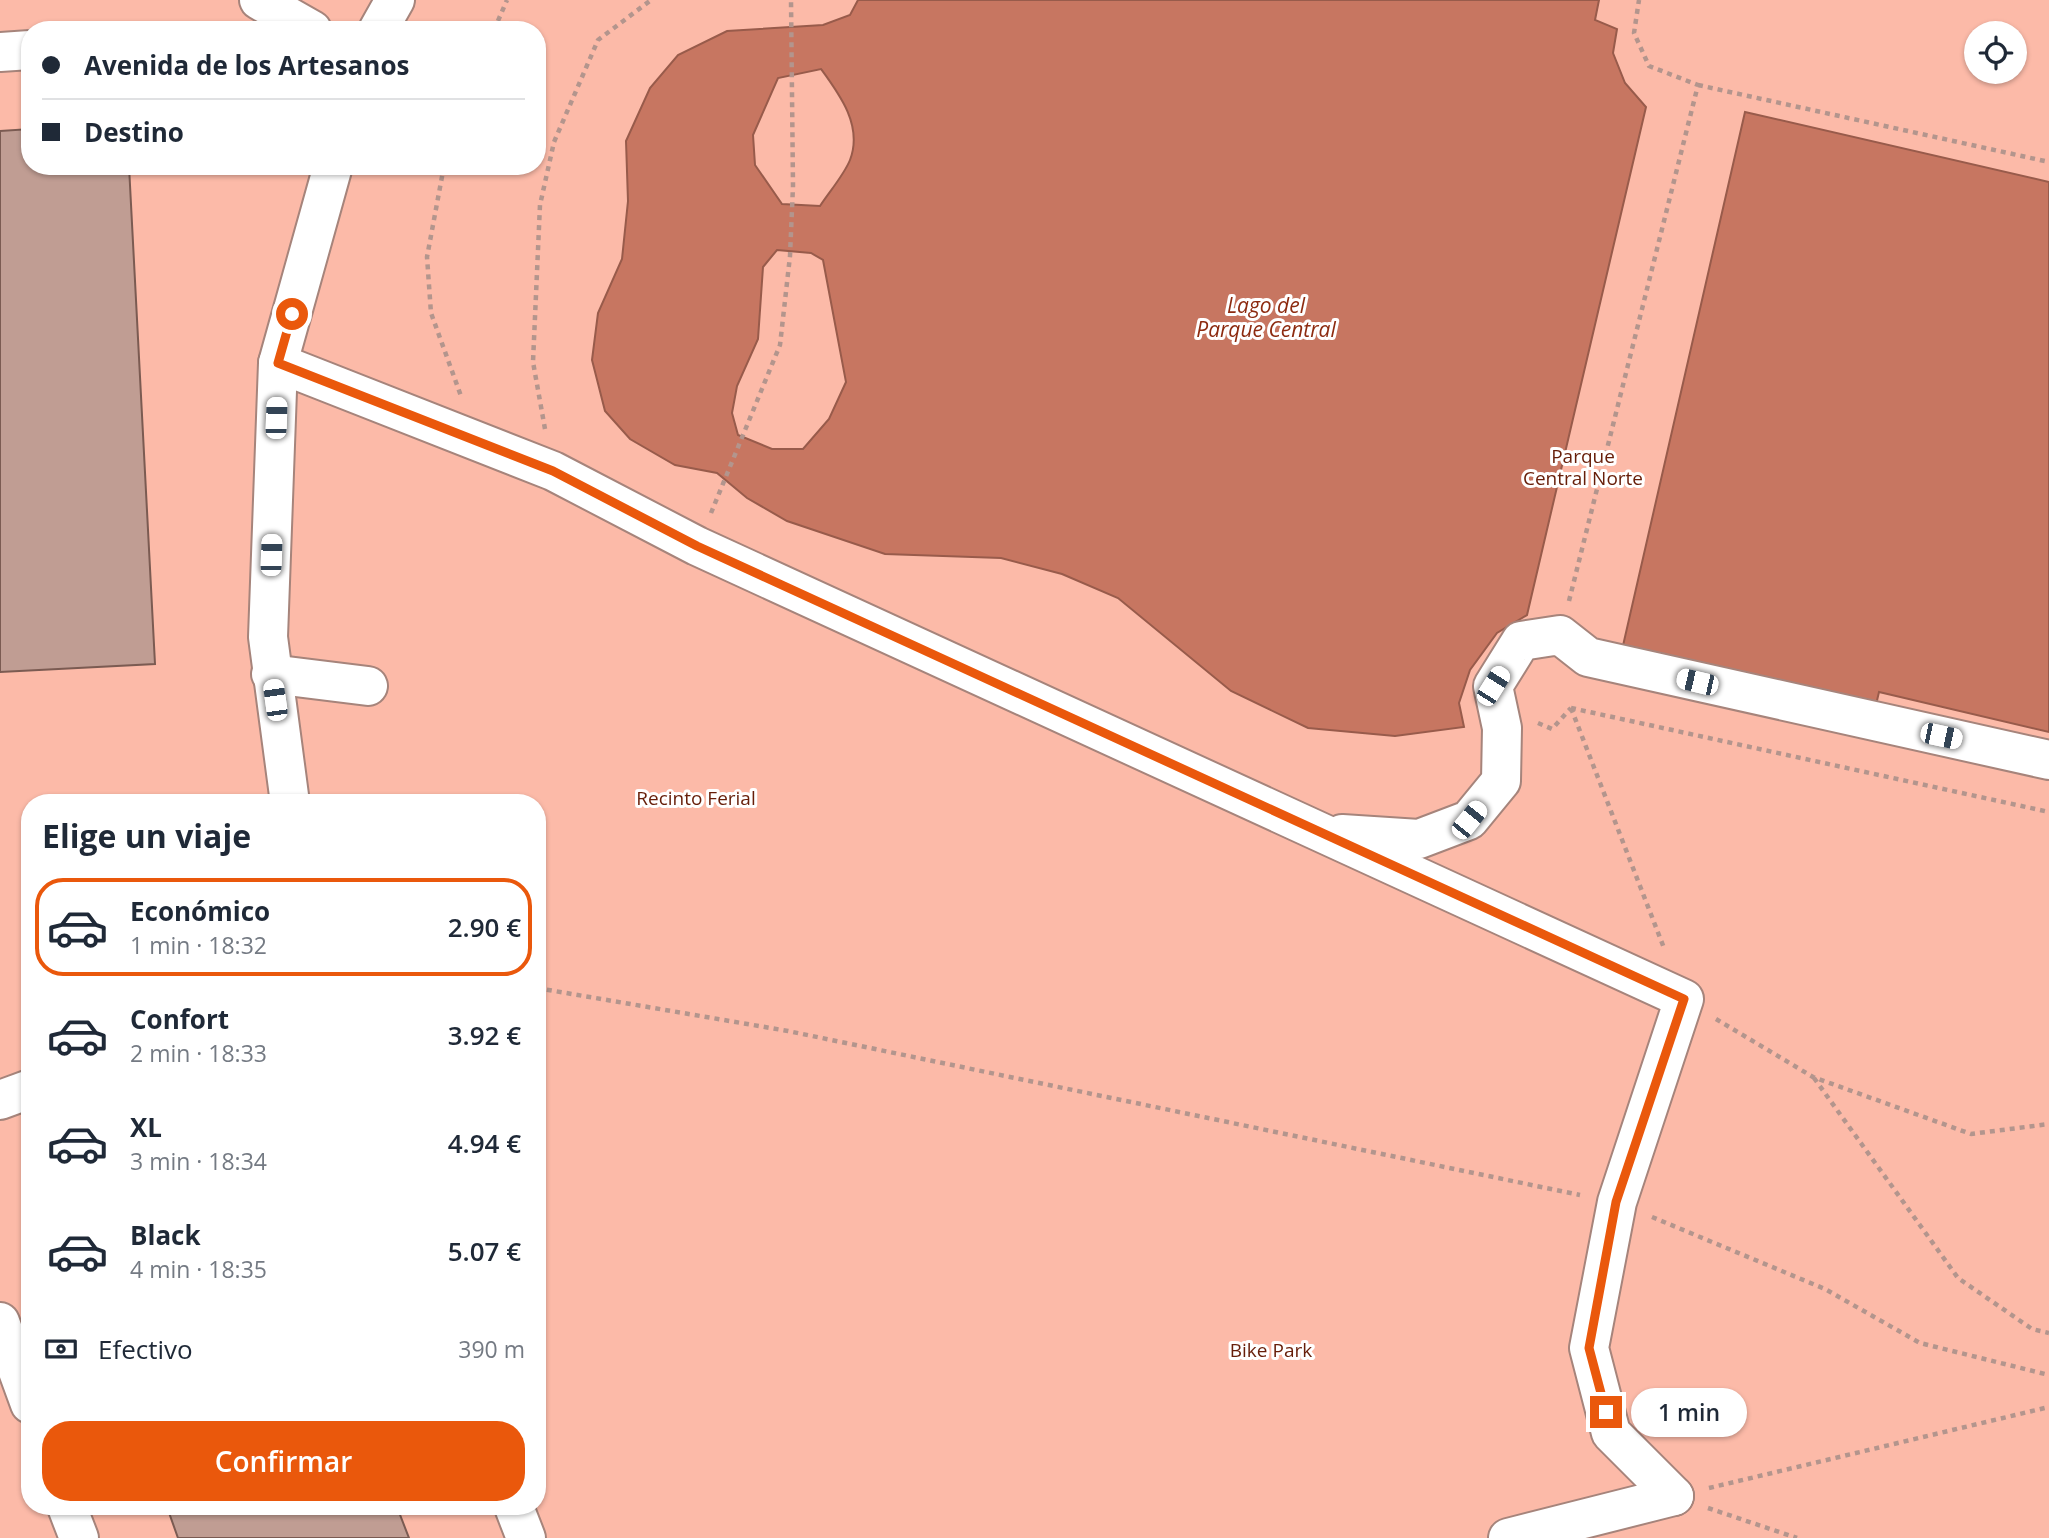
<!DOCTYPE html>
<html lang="es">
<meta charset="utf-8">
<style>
:root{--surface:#fff;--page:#f6f6f7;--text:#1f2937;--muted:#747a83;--line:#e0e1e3;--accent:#ea580c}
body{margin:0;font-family:"Open Sans",sans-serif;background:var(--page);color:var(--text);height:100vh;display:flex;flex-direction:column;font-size:26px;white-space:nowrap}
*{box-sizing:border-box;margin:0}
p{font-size:23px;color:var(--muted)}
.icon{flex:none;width:38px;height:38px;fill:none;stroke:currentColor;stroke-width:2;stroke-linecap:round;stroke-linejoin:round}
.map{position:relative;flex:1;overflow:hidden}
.panel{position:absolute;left:21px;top:794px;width:525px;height:721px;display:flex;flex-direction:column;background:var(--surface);border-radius:28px;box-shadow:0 2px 5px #0004}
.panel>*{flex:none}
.guide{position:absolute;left:21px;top:21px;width:525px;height:154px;border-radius:28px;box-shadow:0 2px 5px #0004;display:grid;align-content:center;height:154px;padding:0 21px;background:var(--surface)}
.controls{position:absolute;left:1964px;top:21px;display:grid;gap:14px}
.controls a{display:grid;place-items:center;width:63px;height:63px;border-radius:50%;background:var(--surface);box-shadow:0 2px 5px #0004;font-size:35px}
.end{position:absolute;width:32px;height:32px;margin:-16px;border:9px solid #ea580c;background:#fff;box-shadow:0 0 0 4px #fff}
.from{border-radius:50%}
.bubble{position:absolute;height:49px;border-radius:24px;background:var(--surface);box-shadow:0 2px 5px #0004;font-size:23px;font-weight:600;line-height:49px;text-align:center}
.car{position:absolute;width:21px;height:42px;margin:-21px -10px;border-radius:9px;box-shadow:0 0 5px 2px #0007;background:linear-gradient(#fff 24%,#345 0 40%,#fff 0 76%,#345 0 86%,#fff 0)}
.guide b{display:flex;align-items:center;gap:24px;height:66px;font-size:26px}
.guide b+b{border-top:2px solid var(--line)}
.guide i{width:18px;height:18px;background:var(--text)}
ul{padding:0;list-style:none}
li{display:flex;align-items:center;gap:21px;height:98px;margin:0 14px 10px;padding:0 7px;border:4px solid transparent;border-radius:28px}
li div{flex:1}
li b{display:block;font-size:26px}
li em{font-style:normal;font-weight:600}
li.active{border-color:var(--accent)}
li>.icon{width:63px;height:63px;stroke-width:1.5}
h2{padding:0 21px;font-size:32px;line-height:84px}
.pay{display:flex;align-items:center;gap:18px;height:77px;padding:0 21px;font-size:26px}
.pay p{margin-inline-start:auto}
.action{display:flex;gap:14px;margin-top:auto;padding:14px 21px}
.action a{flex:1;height:80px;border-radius:28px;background:var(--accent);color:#fff;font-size:28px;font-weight:600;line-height:80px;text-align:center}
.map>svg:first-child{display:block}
.green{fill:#fcbaa8;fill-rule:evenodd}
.water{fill:#c77661;stroke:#985b4b;stroke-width:2;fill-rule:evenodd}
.building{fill:#c09d93;stroke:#7b5b52;stroke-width:2}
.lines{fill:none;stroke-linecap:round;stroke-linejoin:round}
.minor-casing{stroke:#a6847b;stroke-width:42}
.path{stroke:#b3958d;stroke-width:4.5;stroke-dasharray:5 5;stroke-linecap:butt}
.minor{stroke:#fff;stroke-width:38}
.route{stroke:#ea580c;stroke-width:9}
.labels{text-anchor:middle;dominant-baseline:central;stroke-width:6;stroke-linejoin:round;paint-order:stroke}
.park-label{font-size:19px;fill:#671e09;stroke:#fff}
.water-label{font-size:21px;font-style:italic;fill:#8d2b10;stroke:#fff}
</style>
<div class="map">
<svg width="2049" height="1538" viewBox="0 0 2049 1538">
<rect width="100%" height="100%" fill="#fcd6cc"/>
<!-- green -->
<path class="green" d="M0 0H2049V1538H0ZM30 30H537V166H30ZM1976 33H2014V72H1976ZM30 803H537V1507H30Z"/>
<!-- water -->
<g class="water">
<path d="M858 0H1599L1595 20 1617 29 1613 53 1625 83 1646 107 1527 615 1497 633 1470 670 1459 703 1464 727 1395 736 1308 728 1231 691 1118 598 1062 574 1001 558 885 554 787 521 747 498 717 473 675 465 630 439 605 411 592 360 598 313 622 259 628 201 626 141 650 88 678 55 727 31 823 25 850 15ZM821 69C840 95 863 126 850 160 844 175 829 192 820 206L782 204 755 165 753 135 778 78ZM777 250 811 253 823 260 846 382 829 419 803 449H772L738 435 732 413 737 386 758 339 763 267Z"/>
<path d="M1745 112 2049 182V732L1879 692 1875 709 1622 650Z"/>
</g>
<!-- building -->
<g class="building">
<path d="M30 129V166H129L155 664 0 672V131Z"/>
<path d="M167 1507H397L409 1538H178Z"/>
</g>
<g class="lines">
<defs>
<g id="minor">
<path d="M259 0 312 30"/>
<path d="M378 30 395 0"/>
<path d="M0 52 30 50"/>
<path d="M278 363 553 471 697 546 1684 999 1617 1202 1589 1348 1611 1433 1674 1496"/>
<path d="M271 674 368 686"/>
<path d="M290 803 268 637 278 363 333 166"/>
<path d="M1342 834 1419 839 1469 820 1501 781 1502 728 1493 686 1521 641 1560 635 1588 657 2049 760"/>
<path d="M0 1100 30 1089"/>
<path d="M0 1322 30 1404"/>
<path d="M67 1507 79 1538"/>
<path d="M514 1507 526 1538"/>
<path d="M1508 1538 1674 1496"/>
</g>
</defs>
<!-- minor casing -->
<use href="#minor" class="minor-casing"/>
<!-- path -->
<g class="path">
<path d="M494 30 507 0"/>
<path d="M1698 85 2049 162"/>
<path d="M444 166 427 257 431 313 461 396"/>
<path d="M545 429 533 362 540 205 554 142 598 40 651 0"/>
<path d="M711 513 780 345 790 256 793 186 791 0"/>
<path d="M1569 601 1698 85 1649 66 1634 33 1639 0"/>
<path d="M1571 708 1664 948"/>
<path d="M1571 708 2049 812"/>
<path d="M1538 723 1552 729 1571 708"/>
<path d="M537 988 788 1031 1580 1195"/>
<path d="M1716 1019 1813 1077 1971 1134 2049 1124"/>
<path d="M1814 1078 1958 1278 2032 1329 2049 1333"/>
<path d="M1652 1217 1825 1289 1920 1343 2049 1375"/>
<path d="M1709 1488 2049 1407"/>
<path d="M1708 1508 1797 1538"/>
</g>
<!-- minor -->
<use href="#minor" class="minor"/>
</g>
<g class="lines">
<!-- route -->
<path class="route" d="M292 314 278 363 553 471 697 546 1684 999 1616 1202 1589 1348 1606 1412"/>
</g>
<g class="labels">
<!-- park labels -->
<g class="park-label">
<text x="1583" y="456">Parque<tspan x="1583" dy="22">Central Norte</tspan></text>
<text x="696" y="798">Recinto Ferial</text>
<text x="1271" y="1350">Bike Park</text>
</g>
<!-- water labels -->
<g class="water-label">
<text x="1266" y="305">Lago del<tspan x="1266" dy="24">Parque Central</tspan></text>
</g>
</g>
</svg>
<div class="controls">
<a><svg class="icon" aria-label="locate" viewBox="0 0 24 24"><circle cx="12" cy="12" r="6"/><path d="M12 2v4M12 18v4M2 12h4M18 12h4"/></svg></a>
</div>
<i class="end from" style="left:292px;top:314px"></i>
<i class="end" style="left:1606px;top:1412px"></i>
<div class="bubble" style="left:1631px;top:1388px;width:116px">1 min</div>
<i class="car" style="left:276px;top:418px;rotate:2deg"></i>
<i class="car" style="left:271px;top:555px;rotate:2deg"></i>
<i class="car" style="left:1697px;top:682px;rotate:283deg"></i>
<i class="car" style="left:1493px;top:686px;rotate:32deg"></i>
<i class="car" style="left:275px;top:700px;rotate:352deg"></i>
<i class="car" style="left:1941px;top:736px;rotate:102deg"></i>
<i class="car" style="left:1469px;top:820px;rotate:39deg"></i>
<div class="guide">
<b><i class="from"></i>Avenida de los Artesanos</b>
<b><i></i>Destino</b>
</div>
<section class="panel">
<h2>Elige un viaje</h2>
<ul>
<li class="active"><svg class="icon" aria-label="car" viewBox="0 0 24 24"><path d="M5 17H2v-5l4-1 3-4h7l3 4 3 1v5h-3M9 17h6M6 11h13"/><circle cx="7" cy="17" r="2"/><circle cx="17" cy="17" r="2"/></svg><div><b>Económico</b><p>1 min · 18:32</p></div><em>2.90 €</em></li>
<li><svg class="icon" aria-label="car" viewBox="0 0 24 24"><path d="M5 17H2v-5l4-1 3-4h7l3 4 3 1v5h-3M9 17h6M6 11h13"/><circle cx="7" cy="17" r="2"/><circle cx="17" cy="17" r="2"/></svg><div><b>Confort</b><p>2 min · 18:33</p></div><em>3.92 €</em></li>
<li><svg class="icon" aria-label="car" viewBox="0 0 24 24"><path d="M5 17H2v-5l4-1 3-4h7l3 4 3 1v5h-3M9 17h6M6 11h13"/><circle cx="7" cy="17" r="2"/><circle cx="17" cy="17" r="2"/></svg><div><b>XL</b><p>3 min · 18:34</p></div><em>4.94 €</em></li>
<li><svg class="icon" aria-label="car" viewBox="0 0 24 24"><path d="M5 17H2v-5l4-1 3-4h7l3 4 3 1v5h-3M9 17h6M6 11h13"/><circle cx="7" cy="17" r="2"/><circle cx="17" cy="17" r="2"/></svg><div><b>Black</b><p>4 min · 18:35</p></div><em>5.07 €</em></li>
</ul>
<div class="pay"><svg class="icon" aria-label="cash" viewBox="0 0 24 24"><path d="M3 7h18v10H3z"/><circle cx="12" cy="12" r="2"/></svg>Efectivo<p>390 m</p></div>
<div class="action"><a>Confirmar</a></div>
</section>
</div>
